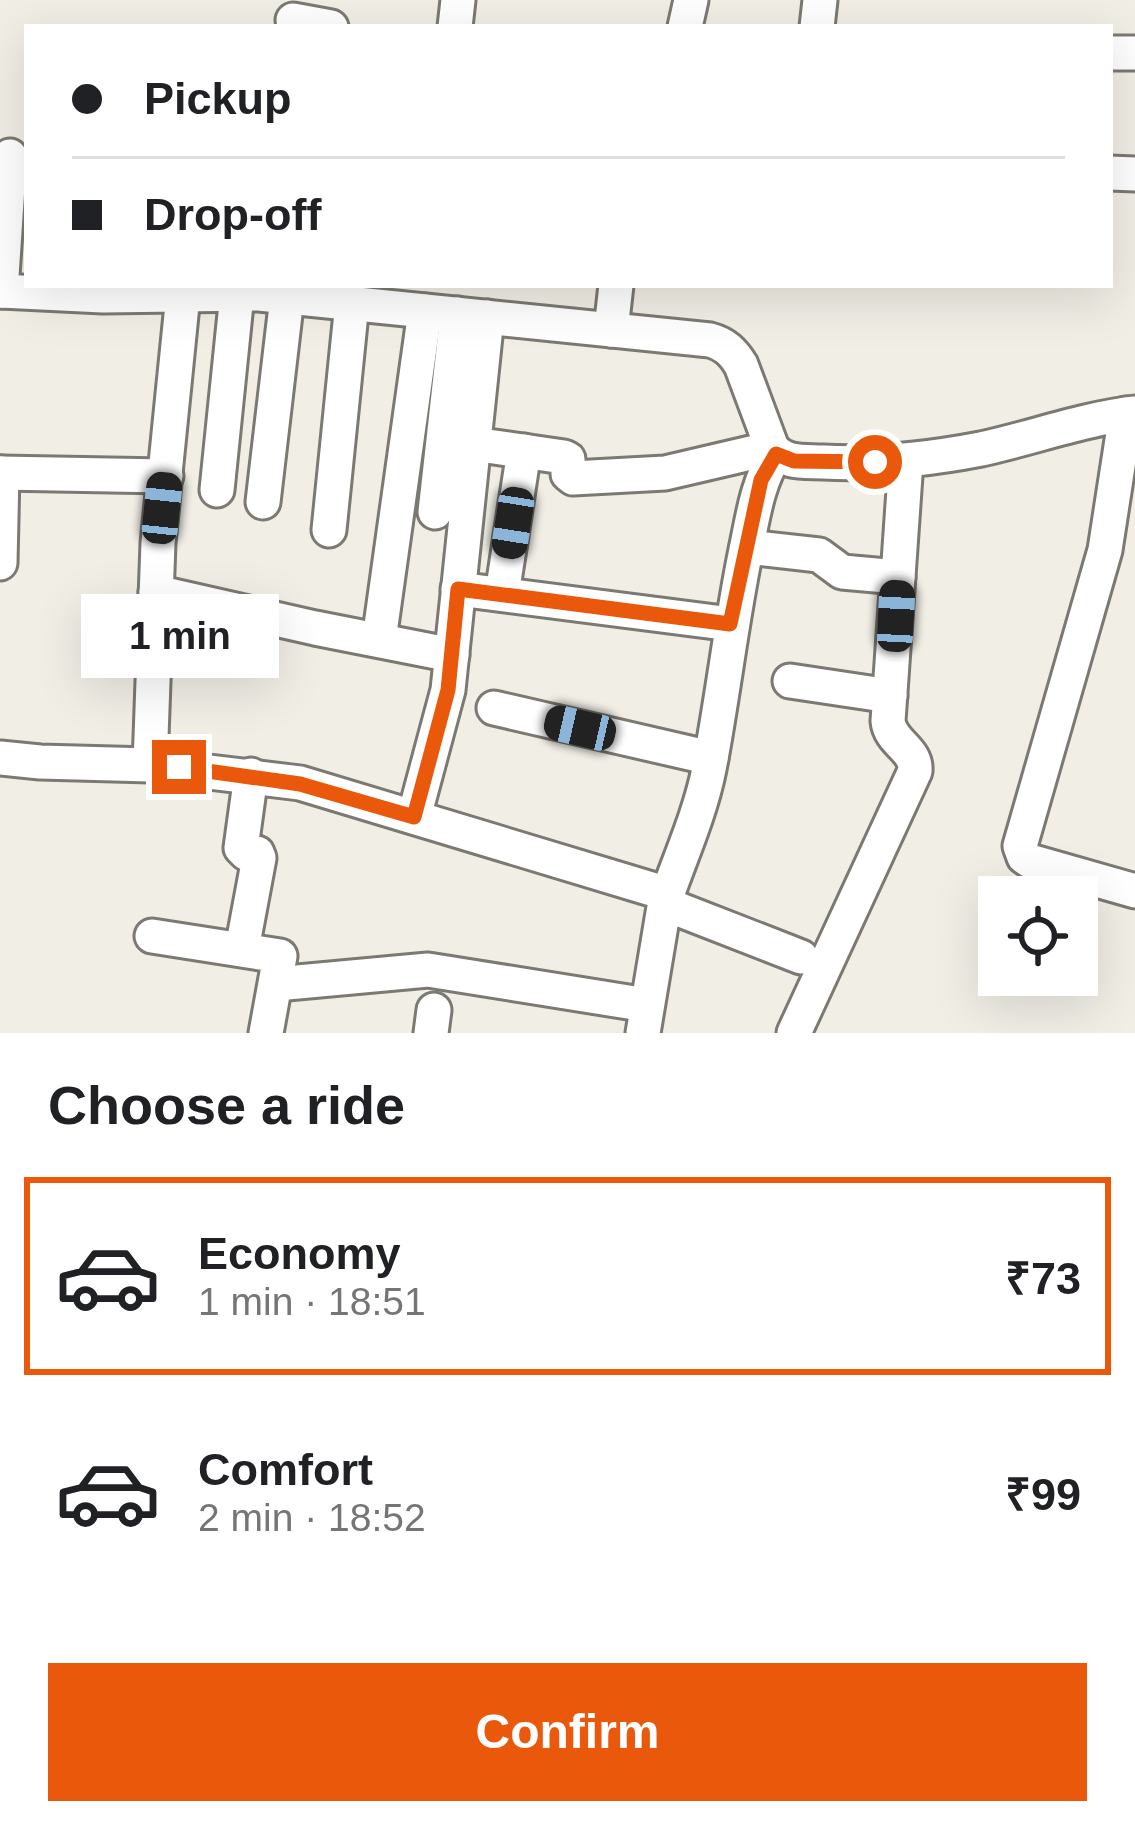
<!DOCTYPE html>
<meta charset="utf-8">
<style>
:root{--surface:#fff;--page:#f2f2f2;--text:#202124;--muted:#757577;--line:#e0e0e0;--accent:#ea580c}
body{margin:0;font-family:Helvetica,sans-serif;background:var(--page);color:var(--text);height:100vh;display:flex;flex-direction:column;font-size:45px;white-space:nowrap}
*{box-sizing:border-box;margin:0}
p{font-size:39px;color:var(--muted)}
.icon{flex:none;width:66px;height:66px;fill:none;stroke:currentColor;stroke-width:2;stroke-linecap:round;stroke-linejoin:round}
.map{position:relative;height:1033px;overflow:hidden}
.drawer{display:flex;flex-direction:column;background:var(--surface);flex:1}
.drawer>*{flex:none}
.banner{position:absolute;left:24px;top:24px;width:1089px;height:264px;border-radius:0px;box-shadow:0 12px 48px #0002;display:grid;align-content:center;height:264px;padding:0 48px;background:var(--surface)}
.fabs{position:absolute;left:978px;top:876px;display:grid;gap:24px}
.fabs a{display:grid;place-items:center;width:120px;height:120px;border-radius:0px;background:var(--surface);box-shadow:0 12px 48px #0002;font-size:60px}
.end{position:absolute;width:54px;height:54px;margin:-27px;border:15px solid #ea580c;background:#fff;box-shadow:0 0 0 6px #fff}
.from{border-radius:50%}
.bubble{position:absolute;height:84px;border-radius:0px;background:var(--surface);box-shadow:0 12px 48px #0002;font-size:39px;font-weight:700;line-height:84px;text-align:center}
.car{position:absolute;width:36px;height:72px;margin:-36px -18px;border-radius:15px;box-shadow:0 0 9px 3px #0007;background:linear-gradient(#222 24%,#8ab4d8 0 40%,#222 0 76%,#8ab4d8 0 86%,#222 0)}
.banner b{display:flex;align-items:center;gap:42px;height:114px;font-size:45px}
.banner b+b{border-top:3px solid var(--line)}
.banner i{width:30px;height:30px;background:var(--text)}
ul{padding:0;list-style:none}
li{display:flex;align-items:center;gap:36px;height:198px;margin:0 24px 18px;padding:0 24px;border:6px solid transparent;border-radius:0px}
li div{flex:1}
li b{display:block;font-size:45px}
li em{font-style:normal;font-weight:700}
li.current{border-color:var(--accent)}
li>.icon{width:108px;height:108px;stroke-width:1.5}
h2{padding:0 48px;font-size:54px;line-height:144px}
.button{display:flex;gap:24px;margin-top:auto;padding:24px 48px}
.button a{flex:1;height:138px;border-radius:0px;background:var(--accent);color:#fff;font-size:48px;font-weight:700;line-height:138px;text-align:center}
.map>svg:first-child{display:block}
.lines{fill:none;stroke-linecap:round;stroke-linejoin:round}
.minor-casing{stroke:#7b7971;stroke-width:39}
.minor{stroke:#fff;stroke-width:33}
.route{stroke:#ea580c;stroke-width:15}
</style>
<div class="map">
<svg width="1135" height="1033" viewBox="0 0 1135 1033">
<rect width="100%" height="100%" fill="#f0eee5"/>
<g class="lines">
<defs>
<g id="minor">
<path d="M293 20 331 27"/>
<path d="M455 27 458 0"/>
<path d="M685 27 691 0"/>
<path d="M817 27 820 0"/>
<path d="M1110 53H1135"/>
<path d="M1110 173 1135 174"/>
<path d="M0 291 103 296 259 294 710 340C725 344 733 352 741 365L772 448C785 464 804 461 823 462 876 465 929 459 981 449 1032 438 1083 419 1135 413"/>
<path d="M1 291 10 156"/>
<path d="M611 330 616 285"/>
<path d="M1126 414 1105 550 1020 846 1024 857 1030 861 1135 891"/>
<path d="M473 444 564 457 568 459V474L573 478 665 473 772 448"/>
<path d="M776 454C757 483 753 517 746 550 731 623 723 696 709 769 700 814 680 858 665 901V904L801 957"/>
<path d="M0 473 166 476"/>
<path d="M217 490 237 294"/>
<path d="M263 502 287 297"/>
<path d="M435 512 457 314"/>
<path d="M329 530 352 303"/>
<path d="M747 547 819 555 842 572 898 577"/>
<path d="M0 563 2 473"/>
<path d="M458 589 731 624"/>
<path d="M156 592 315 628 452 655"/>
<path d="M502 594 524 451"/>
<path d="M379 640 425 311"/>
<path d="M790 681 890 696"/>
<path d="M494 708 711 758"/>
<path d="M0 758 40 762 150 765 300 783 658 891 665 901 643 1033"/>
<path d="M150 765 158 543 183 295"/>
<path d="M414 817 448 690 487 317"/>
<path d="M152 936 280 956 266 1033"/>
<path d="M242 949 259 858 257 853H246L241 848 251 775"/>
<path d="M276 984 428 970 647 1005"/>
<path d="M431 1033 434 1010"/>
<path d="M794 1033 915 771C917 749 890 743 888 721L906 461"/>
</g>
</defs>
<!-- minor casing -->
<use href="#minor" class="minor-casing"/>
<!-- minor -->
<use href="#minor" class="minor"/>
</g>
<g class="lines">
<!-- route -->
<path class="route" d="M179 767 300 784 414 817 448 690 458 589 730 624 761 480 776 454 794 461 875 462"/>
</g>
</svg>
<div class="fabs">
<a><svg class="icon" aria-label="locate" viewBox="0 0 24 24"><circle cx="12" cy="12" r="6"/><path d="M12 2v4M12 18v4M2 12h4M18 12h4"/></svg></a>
</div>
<i class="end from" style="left:875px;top:462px"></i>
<i class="end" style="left:179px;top:767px"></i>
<div class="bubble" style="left:81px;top:594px;width:198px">1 min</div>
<i class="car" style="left:162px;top:508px;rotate:6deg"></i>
<i class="car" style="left:513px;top:523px;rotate:189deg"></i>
<i class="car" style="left:896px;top:616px;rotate:3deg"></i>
<i class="car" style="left:580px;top:728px;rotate:283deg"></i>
<div class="banner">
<b><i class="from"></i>Pickup</b>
<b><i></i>Drop-off</b>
</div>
</div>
<section class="drawer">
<h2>Choose a ride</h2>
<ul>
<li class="current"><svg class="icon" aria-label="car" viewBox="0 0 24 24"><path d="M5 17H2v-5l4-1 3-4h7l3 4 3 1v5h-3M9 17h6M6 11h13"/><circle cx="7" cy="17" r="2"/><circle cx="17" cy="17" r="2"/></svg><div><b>Economy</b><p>1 min · 18:51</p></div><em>₹73</em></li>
<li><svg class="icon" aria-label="car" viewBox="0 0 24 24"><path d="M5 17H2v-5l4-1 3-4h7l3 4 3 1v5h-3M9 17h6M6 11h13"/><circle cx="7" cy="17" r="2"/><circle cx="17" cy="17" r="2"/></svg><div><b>Comfort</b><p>2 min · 18:52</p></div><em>₹99</em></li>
</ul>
<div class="button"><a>Confirm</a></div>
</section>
